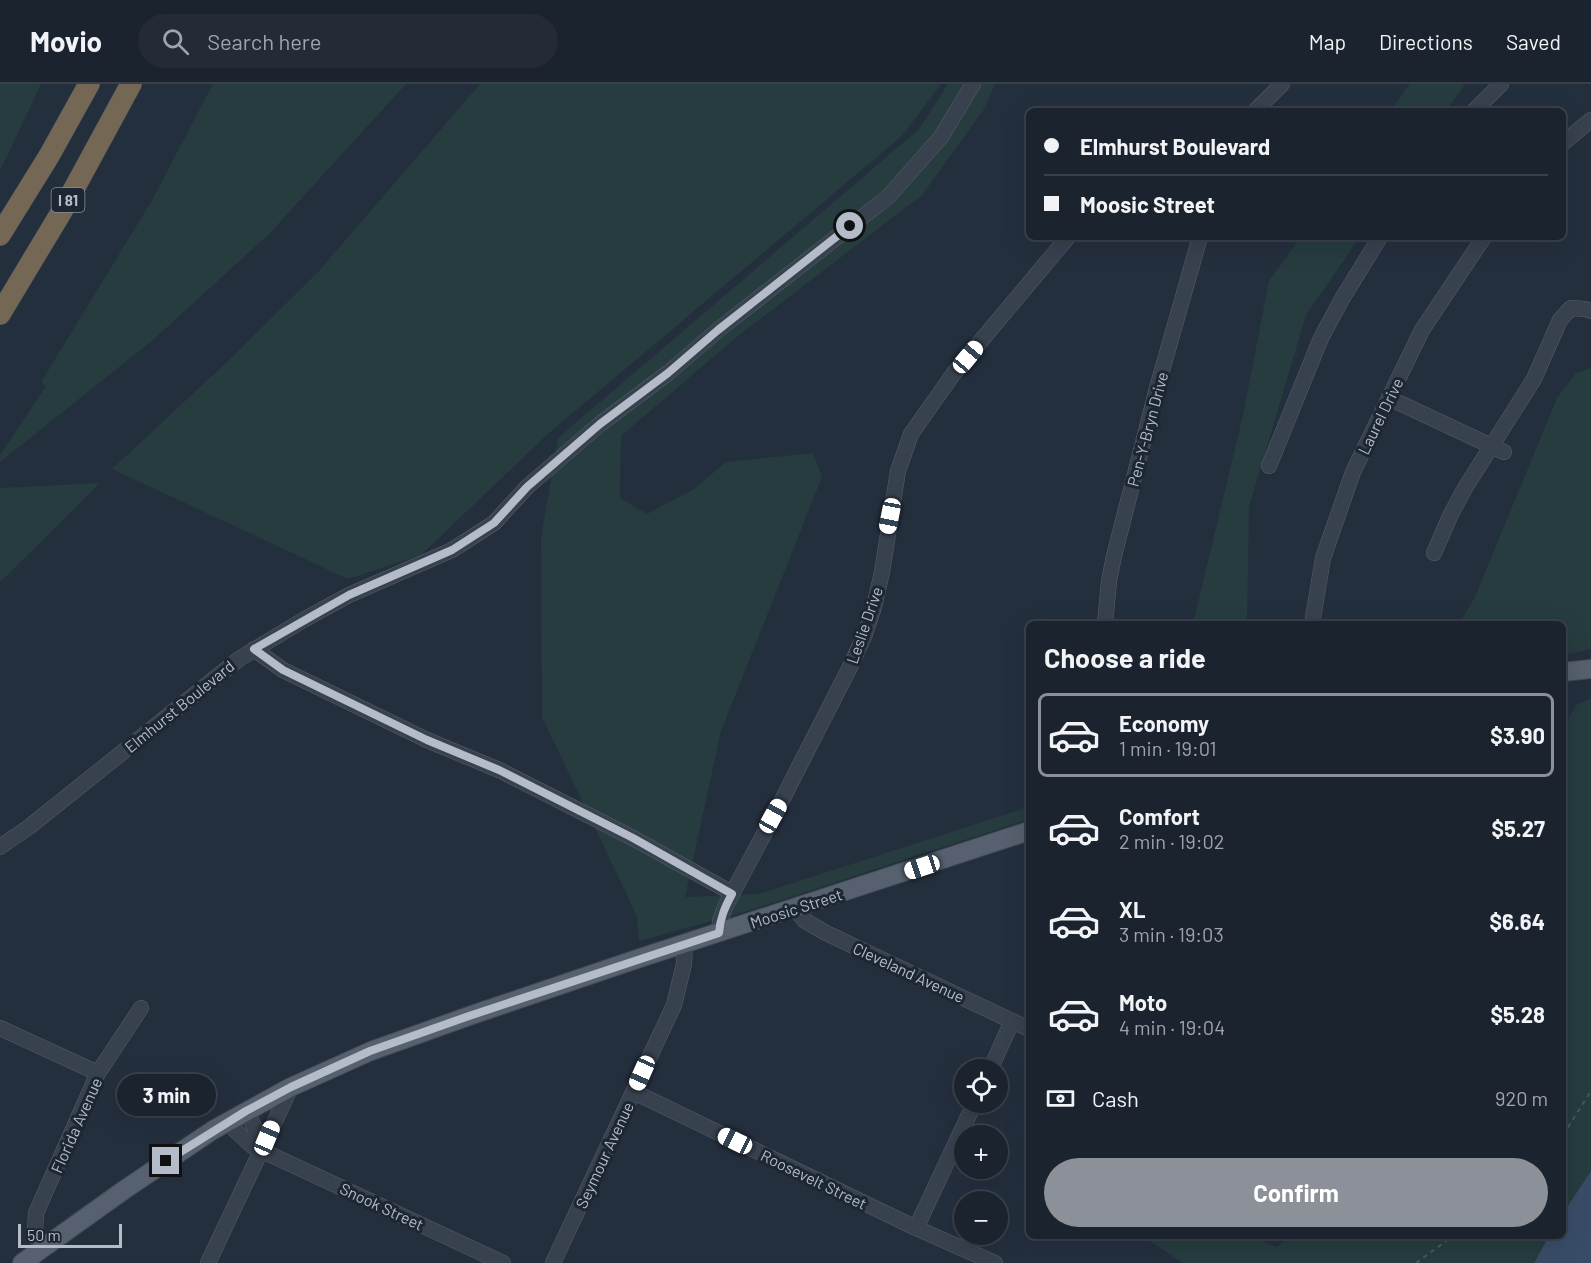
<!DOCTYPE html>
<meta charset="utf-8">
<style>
:root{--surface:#1b232e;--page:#242b36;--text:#f1f3f6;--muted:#a0a4aa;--line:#39404a;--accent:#8c9099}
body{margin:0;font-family:Barlow,sans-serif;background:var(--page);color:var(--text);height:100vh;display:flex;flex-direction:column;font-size:22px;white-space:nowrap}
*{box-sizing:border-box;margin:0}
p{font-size:20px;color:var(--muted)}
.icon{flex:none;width:33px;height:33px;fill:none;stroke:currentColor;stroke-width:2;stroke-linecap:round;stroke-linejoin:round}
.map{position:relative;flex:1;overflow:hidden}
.panel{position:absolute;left:1026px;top:537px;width:540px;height:618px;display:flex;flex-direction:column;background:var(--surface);border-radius:9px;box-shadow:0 6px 24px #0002,0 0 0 2px var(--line)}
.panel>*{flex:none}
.banner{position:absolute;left:1026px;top:24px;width:540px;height:132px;border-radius:9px;box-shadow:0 6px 24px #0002,0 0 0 2px var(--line);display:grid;align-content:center;height:132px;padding:0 18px;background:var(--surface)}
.tools{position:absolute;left:954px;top:975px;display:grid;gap:12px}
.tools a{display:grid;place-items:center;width:54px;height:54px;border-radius:50%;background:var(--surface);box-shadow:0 6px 24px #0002,0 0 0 2px var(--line);font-size:30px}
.scale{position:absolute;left:18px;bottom:15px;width:104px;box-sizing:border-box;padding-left:6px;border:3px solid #b4bcc9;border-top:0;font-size:16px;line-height:21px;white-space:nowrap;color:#b4bcc9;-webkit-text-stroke:4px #1d2633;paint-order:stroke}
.end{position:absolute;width:27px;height:27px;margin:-14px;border:8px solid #b4bcc9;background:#111;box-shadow:0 0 0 3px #111}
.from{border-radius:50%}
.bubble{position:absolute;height:42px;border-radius:21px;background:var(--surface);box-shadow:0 6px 24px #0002,0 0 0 2px var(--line);font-size:20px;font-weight:700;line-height:42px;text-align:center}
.car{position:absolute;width:18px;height:36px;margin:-18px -9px;border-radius:8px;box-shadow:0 0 4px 2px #0007;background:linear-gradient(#fff 24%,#345 0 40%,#fff 0 76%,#345 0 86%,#fff 0)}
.banner b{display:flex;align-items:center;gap:21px;height:57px;font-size:22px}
.banner b+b{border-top:2px solid var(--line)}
.banner i{width:15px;height:15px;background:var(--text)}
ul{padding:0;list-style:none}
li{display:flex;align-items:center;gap:18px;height:84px;margin:0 12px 9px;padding:0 6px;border:3px solid transparent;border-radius:9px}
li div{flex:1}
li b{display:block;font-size:22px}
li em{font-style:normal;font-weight:700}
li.selected{border-color:var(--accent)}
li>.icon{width:54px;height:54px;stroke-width:1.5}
h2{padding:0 18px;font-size:27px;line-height:72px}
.pay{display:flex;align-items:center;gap:15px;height:66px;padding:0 18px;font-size:22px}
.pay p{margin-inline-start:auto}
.primary-button{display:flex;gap:12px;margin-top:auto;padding:12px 18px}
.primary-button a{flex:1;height:69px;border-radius:36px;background:var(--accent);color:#fff;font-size:24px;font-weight:700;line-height:69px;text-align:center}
header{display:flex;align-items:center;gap:36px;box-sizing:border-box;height:84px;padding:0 30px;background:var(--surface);border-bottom:2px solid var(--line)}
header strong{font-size:28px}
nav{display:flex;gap:33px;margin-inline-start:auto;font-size:21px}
.search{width:420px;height:54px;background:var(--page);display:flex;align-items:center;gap:15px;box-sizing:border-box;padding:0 21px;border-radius:33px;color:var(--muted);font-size:22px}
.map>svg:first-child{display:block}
.green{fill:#263c3f}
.water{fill:#394c67}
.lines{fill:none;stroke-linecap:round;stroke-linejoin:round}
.minor-casing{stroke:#565f6c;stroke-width:16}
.major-casing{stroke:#414a57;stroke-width:20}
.highway-casing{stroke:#434c59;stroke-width:22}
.path{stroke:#44595c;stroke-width:2;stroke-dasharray:4.5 4.5;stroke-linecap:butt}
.minor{stroke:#38414e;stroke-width:15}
.major{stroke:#56606e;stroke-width:18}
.highway{stroke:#746855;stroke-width:21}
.route{stroke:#b4bcc9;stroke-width:8}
.labels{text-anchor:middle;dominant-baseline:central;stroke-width:6;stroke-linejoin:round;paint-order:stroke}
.shield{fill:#1d2633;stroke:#878f9c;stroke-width:1.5}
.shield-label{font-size:15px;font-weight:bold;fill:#b4bcc9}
.street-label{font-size:16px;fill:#b4bcc9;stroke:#1d2633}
</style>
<header>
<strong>Movio</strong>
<div class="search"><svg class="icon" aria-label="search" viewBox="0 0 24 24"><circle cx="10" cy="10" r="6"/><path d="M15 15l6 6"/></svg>Search here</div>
<nav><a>Map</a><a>Directions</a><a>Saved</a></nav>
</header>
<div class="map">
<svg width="1591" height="1179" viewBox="0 0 1591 1179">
<rect width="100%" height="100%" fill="#242f3e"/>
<!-- green -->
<g class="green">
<path d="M0 0H41L0 87Z"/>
<path d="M213 0H406L269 150 154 255 0 378V371L46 302 41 298 151 118Z"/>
<path d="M480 0H941L902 52 549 349 421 471 348 495 112 385 228 277 318 188Z"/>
<path d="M948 0H995L985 24 922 111 733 256 621 352 620 414 647 430 694 405 726 378 813 369 822 393 721 647 685 813 759 810 1029 723V735L744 828 639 857 637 832 542 633 541 454 558 354 919 45Z"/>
<path d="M1410 0H1465L1446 27H1390Z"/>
<path d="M1301 153H1360L1306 231 1249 423 1247 540H1193L1243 331 1269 197Z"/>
<path d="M1591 284V565L1563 571V540H1459L1474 515 1557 314 1576 289Z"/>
<path d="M100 399 0 498V404Z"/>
<path d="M1591 615V1087L1563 1129V646L1576 621Z"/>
<path d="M1142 1152H1249L1277 1163 1289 1152H1549L1534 1179H1183Z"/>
</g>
<!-- water -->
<path class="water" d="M1591 1087V1179H1534L1549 1152H1563V1129Z"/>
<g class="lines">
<defs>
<g id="minor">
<path d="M1255 27 1282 0"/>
<path d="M1474 27 1501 0"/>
<path d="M1563 59 1591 36"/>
<path d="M1389 314 1504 368"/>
<path d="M1269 382 1321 254 1342 215 1380 153"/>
<path d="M1434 469 1451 430 1465 404 1534 295 1560 236 1571 224 1585 225 1591 227"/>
<path d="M1105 540 1109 497 1114 472 1157 304 1200 153"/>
<path d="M1312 540 1323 474 1353 388 1422 246 1484 153"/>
<path d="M254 565 283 586 427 656 499 686 633 754 732 809"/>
<path d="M0 763 29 743 239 575 305 535 349 511 452 466 494 439 527 403 600 340 668 289 718 246 888 113 941 53 973 0"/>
<path d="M795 824 804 836 826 849 1029 945"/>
<path d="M719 849 720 837 725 823 780 720 851 581 865 550 874 523 882 488 898 387 911 350 954 289 1068 153"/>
<path d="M0 944 98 989"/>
<path d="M990 986 1012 937"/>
<path d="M634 1008 916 1144 995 1179"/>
<path d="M246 1027 260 1054 261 1066"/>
<path d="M230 1037 235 1046 252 1062 503 1179"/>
<path d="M916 1144 975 1018"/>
<path d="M41 1165 35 1148 36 1129 98 989 141 924"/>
<path d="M208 1179 291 1003"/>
<path d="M553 1179 674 921 684 880 685 861"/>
</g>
<g id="major">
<path d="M1563 588 1591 585"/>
<path d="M22 1179 124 1106 213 1046 291 1003 371 967 469 932 637 875 1029 747"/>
</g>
<g id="highway">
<path d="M0 151 49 72 89 0"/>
<path d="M0 230 62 127 131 0"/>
</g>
</defs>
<!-- minor casing -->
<use href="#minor" class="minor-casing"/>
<!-- major casing -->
<use href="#major" class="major-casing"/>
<!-- highway casing -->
<use href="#highway" class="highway-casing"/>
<!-- path -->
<g class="path">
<path d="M1563 1051 1591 1007"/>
<path d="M1416 1179 1453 1152"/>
</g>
<!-- minor -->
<use href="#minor" class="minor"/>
<!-- major -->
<use href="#major" class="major"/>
<!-- highway -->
<use href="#highway" class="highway"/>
</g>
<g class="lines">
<!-- route -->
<path class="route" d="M166 1077 246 1027 291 1003 370 967 469 932 719 849C720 834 725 823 732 810L633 754 499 686 427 656 283 586 254 565 349 511 452 466 494 439 527 403 600 340 668 289 718 246 850 142"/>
</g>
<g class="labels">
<!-- shield labels -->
<rect class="shield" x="51.5" y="104" width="33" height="24" rx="4.5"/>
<g class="shield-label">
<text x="68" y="116">I 81</text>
</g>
<!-- street labels -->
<g class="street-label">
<text transform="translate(1380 332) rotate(-64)">Laurel Drive</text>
<text transform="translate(1147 345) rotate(-75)">Pen-Y-Bryn Drive</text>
<text transform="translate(864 541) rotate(-71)">Leslie Drive</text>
<text transform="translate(179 622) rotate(-39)">Elmhurst Boulevard</text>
<text transform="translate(796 824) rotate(-18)">Moosic Street</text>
<text transform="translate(909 888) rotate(25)">Cleveland Avenue</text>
<text transform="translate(76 1041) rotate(-66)">Florida Avenue</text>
<text transform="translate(604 1071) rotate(-65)">Seymour Avenue</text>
<text transform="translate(814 1095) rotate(26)">Roosevelt Street</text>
<text transform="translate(382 1122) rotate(25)">Snook Street</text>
</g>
</g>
</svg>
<div class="tools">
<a><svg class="icon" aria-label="locate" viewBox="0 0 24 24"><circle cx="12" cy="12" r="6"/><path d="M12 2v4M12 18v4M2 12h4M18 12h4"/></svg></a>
<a>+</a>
<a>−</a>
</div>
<div class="scale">50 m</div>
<i class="end from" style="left:850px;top:142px"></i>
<i class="end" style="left:166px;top:1077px"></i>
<div class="bubble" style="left:117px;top:990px;width:99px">3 min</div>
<i class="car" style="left:968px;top:273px;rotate:40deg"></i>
<i class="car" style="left:890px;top:432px;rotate:191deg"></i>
<i class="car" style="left:773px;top:732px;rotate:29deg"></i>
<i class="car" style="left:922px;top:783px;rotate:252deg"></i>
<i class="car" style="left:642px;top:989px;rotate:204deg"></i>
<i class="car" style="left:267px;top:1054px;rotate:23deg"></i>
<i class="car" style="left:735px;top:1057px;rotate:296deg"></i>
<div class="banner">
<b><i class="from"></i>Elmhurst Boulevard</b>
<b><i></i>Moosic Street</b>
</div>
<section class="panel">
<h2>Choose a ride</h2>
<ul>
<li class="selected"><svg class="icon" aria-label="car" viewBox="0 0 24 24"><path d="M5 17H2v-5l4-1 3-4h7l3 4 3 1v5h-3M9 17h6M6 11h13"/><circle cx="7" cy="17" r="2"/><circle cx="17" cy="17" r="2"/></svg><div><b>Economy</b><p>1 min · 19:01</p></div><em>$3.90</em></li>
<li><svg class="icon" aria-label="car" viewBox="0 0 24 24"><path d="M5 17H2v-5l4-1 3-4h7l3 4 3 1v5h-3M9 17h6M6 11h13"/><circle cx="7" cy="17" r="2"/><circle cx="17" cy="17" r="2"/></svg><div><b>Comfort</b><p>2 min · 19:02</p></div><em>$5.27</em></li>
<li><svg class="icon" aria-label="car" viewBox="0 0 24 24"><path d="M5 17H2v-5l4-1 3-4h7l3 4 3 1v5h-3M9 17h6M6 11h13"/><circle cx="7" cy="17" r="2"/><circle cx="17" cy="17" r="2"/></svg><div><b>XL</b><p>3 min · 19:03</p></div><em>$6.64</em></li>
<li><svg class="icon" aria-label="car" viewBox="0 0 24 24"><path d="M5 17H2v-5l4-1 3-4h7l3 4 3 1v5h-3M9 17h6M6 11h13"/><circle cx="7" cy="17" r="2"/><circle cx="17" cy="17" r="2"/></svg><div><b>Moto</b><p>4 min · 19:04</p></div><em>$5.28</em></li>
</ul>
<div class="pay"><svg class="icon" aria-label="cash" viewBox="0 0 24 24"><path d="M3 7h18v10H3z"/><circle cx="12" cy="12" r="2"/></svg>Cash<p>920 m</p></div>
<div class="primary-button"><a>Confirm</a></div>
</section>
</div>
